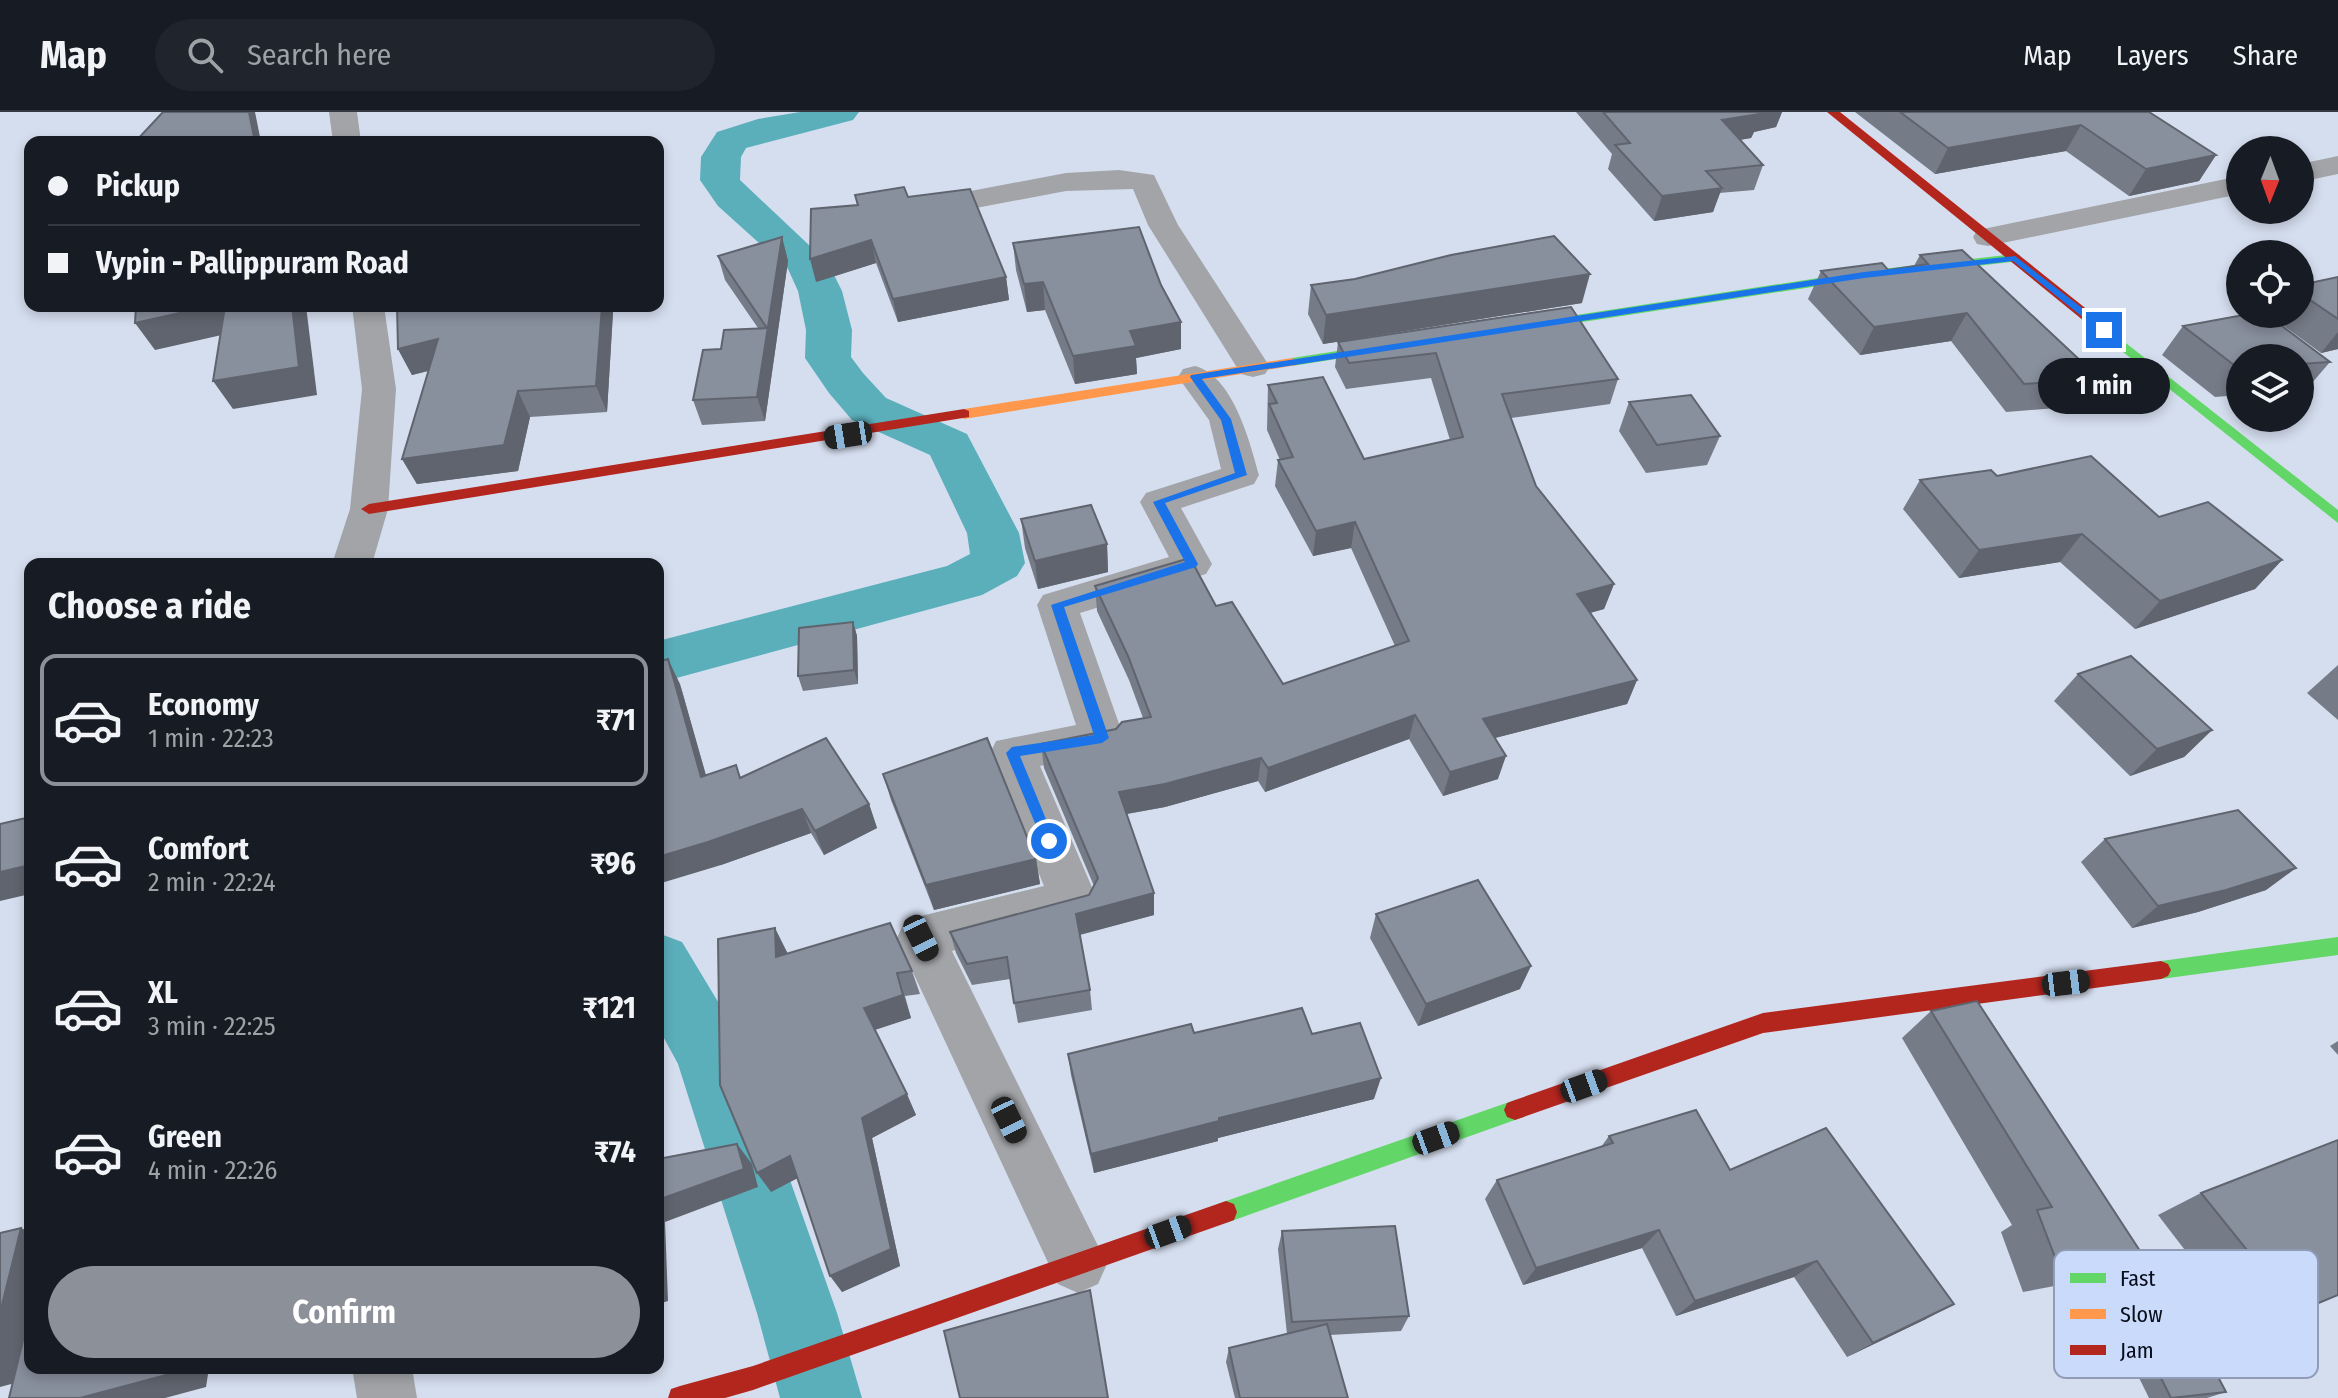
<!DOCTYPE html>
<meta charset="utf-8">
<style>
:root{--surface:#171b24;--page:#20242c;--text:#f1f3f6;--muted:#9ea1a6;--line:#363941;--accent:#8c9099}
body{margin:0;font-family:"Fira Sans Condensed",sans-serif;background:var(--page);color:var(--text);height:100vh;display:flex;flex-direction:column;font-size:30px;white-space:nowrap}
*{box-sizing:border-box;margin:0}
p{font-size:26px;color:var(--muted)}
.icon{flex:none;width:44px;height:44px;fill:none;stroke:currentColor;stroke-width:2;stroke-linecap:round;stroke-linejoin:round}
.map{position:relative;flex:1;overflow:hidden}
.side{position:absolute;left:24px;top:446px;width:640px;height:816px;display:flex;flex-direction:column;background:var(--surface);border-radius:16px;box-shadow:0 4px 12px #0003}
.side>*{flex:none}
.hud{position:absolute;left:24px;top:24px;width:640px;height:176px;border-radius:16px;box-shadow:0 4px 12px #0003;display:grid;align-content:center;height:176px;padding:0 24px;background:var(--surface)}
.needle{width:52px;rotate:181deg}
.buttons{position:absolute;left:2226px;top:24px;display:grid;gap:16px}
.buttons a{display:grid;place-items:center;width:88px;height:88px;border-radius:50%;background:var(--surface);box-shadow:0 4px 12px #0003;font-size:40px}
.end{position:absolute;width:36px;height:36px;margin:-18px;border:10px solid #1a73e8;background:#fff;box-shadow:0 0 0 4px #fff}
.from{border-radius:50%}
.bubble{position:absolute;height:56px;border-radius:28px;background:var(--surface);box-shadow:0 4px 12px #0003;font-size:26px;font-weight:700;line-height:56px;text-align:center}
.car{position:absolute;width:24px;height:48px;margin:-24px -12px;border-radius:10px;box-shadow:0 0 6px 2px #0007;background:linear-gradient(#222 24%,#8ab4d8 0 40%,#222 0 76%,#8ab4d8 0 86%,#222 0)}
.hud b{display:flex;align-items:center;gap:28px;height:76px;font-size:30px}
.hud b+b{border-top:2px solid var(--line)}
.hud i{width:20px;height:20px;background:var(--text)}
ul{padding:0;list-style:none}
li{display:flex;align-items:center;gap:24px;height:132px;margin:0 16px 12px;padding:0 8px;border:4px solid transparent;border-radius:16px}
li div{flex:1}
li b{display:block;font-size:30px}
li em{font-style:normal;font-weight:700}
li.on{border-color:var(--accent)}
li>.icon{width:72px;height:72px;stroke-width:1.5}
h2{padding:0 24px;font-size:36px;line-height:96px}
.action{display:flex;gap:16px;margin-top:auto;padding:16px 24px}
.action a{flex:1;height:92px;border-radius:48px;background:var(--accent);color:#fff;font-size:32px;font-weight:700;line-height:92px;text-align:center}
header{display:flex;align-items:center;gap:48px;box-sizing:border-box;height:112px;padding:0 40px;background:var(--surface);border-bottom:2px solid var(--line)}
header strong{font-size:38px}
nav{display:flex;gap:44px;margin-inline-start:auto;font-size:28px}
.search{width:560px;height:72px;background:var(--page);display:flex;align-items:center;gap:20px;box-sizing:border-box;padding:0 28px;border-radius:44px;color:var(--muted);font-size:30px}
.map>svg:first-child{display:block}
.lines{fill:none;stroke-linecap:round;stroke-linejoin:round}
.canal{fill:#5aafbb;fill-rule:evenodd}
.street{fill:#a3a4a8;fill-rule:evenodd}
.fast{fill:#63d668;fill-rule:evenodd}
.slow{fill:#ff974d;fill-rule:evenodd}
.jam{fill:#b3261e;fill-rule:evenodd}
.wall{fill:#757b87}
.shaded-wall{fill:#5f646e}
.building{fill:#888f9d;stroke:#5f646e;stroke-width:2}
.route{fill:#1a73e8}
.key{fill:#cadafa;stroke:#909cb7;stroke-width:2}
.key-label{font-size:22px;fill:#070d1a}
</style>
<header>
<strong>Map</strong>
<div class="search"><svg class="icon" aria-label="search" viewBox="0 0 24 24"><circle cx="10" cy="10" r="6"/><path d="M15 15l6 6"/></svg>Search here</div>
<nav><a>Map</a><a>Layers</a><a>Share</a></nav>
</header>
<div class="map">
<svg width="2338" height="1286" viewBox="0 0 2338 1286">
<rect width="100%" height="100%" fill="#d5deef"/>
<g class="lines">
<!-- canal -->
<g class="canal">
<path d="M800 0H859L853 8 746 36 741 45 740 68 828 151 842 179 852 218 851 245 863 261 886 286 967 322 1019 421 1025 451 1017 464 982 483 658 571V529L947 454 970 442 967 421 930 343 852 308 829 281 805 246 806 218 798 179 788 157 718 94 700 68 701 45 717 20 758 7Z"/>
<path d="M658 821 682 830 735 918 745 941 837 1201 862 1286H780L757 1201 678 952 658 915Z"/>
</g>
<!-- street -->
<g class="street">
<path d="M329 0H357L361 30H333Z"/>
<path d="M2338 44V62L2300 70V52Z"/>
<path d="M1119 58 1154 63 1178 113 1270 255 1265 262 1253 265 1241 262 1148 113 1133 77 1066 79 934 104 923 101 919 95 923 89 934 86 1066 61Z"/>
<path d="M2240 64V82L1988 134 1977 132 1973 125 1977 118 1988 116Z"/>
<path d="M352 194H384L396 277 388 397 372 452H332L350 397 362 277Z"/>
<path d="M1195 254C1233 264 1250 330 1259 363L1254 372 1181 396 1212 452 1206 462 1080 501 1124 626 1117 638 1040 654 1097 787 1090 802 952 839 1107 1152 1098 1172 1078 1181 1058 1172 897 826 904 811 921 804 1044 774 990 641 996 629 1076 613 1037 493 1043 483 1169 445 1140 390 1146 381 1221 357 1209 308 1178 265 1183 257Z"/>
<path d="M352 1256H412L417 1286H357Z"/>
</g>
<!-- fast -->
<g class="fast">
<path d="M2015 142 2020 143V149L1864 167 1518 220 1511 216 1518 212 1864 159Z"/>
<path d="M2089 202 2338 398V411L2084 209 2082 206Z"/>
<path d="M1395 230 1400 231V237L1292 254 1285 250 1292 246Z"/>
<path d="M2338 825V843L2161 867 2154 864 2151 858 2154 852 2161 849Z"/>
<path d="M1515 988 1523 991 1526 998 1523 1005 1515 1008 1226 1111 1218 1108 1215 1100 1218 1092 1226 1089Z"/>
</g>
<!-- slow -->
<path class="slow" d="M1292 246 1299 250 1297 253 964 307 957 302 964 297Z"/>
<!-- jam -->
<g class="jam">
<path d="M1827 0H1840L2094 203V209H2084Z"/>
<path d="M964 297 969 299V305L369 402 361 397 369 392Z"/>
<path d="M2161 849 2168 852 2171 858 2168 864 2161 867 1763 921 1515 1008 1507 1005 1504 998 1507 991 1515 988 1763 901Z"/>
<path d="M1226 1089 1234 1092 1237 1100 1234 1108 1226 1111 753 1278 725 1286H668L671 1277 680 1274 753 1254Z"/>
</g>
</g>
<!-- wall -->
<g class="wall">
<path d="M1576 0H1782L1776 15 1754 20 1751 26 1740 28 1763 53 1754 78 1719 81 1713 100 1654 109 1608 57 1612 42Z"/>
<path d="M1855 0H2149L2216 43 2199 69 2129 84 2066 39 1935 62Z"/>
<path d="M855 83 908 85 1006 165 1009 188 898 210 876 151 816 170 857 93Z"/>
<path d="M782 125 788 149 765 309 702 313 693 288 721 237 758 216 725 168 718 144Z"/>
<path d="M1013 131 1161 173 1181 210V237L1136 246 1137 262 1075 272 1045 198 1027 200 1016 158Z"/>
<path d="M1920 143 2100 267 2081 294 2006 300 1951 229 1860 243 1808 187 1821 159 1888 158 1914 154Z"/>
<path d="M2338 165V237L2321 241 2269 203 2270 202H2300V173Z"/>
<path d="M1311 173 1582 191 1323 232 1308 202Z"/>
<path d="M397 194H611L613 200 607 300 530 305 518 359 417 372 402 347 428 259 412 263 398 237Z"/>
<path d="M1571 195 1618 267 1610 292 1511 306 1536 374 1614 472 1604 497 1590 501 1637 568 1627 592 1495 626 1498 667 1443 684 1409 627 1265 680 1258 669 1165 695 1127 702 1154 803 1080 823 1090 878 1092 898 1018 911 1010 867 972 873 956 841 950 820 1089 783 1094 774 1044 656 1041 632 1116 617 1143 606 1129 568 1097 499 1095 474 1216 494 1283 572 1395 534 1351 436 1313 444 1275 374 1278 348H1280L1267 318 1268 273 1364 347 1450 328 1431 266 1346 277 1335 255 1338 230Z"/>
<path d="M2183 214 2330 250 2305 279H2300V246H2240V283L2215 285 2162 243Z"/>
<path d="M1629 290 1720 324 1707 353 1646 361 1619 319Z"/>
<path d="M1997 364 2159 405 2282 448 2255 477 2135 517 2060 450 1959 466 1903 397 1920 368Z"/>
<path d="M1021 407 1107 432 1108 460 1038 477 1025 436Z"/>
<path d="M853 510 857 524 858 572 803 579 798 564Z"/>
<path d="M2338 553V608L2307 581Z"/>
<path d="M2078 562 2212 618 2184 645 2130 664 2054 589Z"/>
<path d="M680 572 706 663 741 665 869 692 877 716 824 743 811 721 721 753Z"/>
<path d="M883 662 1036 747 1040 772 934 798 891 688Z"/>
<path d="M2105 727 2296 756 2266 778 2198 800 2132 816 2081 750Z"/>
<path d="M1376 802 1520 877 1418 914 1370 826Z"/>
<path d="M787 840V842L912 859 920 882 905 884 911 906 875 918 916 1003 872 1026 900 1154 842 1180 798 1066 771 1080Z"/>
<path d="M1931 899 2144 1145 2102 1165 2023 1180 2001 1120 2012 1113 1902 926Z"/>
<path d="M1194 921 1312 922 1374 987 1218 1026V1029L1094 1061 1071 963 1068 942Z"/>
<path d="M2338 929V943L2330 934Z"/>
<path d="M1609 1024 1730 1058 1926 1207 1847 1245 1794 1165 1676 1204 1642 1136 1523 1173 1485 1087 1497 1068 1601 1035Z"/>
<path d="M2201 1081 2297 1200 2247 1219 2158 1103Z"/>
<path d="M1282 1119 1409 1204 1401 1219 1330 1223 1348 1286H1235L1226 1250 1229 1236 1287 1222 1278 1137Z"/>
<path d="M2133 1210 2226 1280 2207 1286H2149L2115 1217Z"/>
</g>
<!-- shaded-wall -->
<g class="shaded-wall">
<path d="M249 0H255L261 30H255Z"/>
<path d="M1754 0H1782L1776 15 1754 20 1751 26 1713 32 1722 8Z"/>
<path d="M2081 13 2066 39 1935 62 1948 36Z"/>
<path d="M2216 43 2199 69 2129 84 2146 57Z"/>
<path d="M1722 76 1713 100 1654 109 1662 84Z"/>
<path d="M782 125 788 149 765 309 757 285Z"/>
<path d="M871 128 876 151 816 170 810 147Z"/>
<path d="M1590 162 1582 191 1323 232 1326 203Z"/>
<path d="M1006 165 1009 188 898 210 893 187Z"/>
<path d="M1043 170 1045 198 1027 200 1024 172Z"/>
<path d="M211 194H228L244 218 155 238 135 211Z"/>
<path d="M292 194H306L317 283 233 297 213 269Z"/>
<path d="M602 194H611L613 200 607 300 596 274Z"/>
<path d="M1967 201 1951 229 1860 243 1874 215Z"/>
<path d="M1181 210V237L1136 246 1137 262 1075 272 1073 244 1130 219Z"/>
<path d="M2338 220V237L2321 241Z"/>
<path d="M438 227 451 253 412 263 398 237Z"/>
<path d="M518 279 530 305 518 359 417 372 402 347Z"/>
<path d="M1355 410 1351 436 1313 444 1316 419Z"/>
<path d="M2082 422 2060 450 1959 466 1979 438Z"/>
<path d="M1107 432 1108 460 1038 477 1035 449Z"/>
<path d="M2282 448 2255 477 2135 517 2160 489Z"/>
<path d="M1614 472 1604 497 1568 507 1577 482Z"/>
<path d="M853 510 857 524 858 572 854 558Z"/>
<path d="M668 547 680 572 713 689 701 665Z"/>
<path d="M1637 568 1627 592 1475 631 1483 607Z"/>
<path d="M1415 603 1409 627 1265 680 1268 656Z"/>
<path d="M2212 618 2184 645 2130 664 2157 637Z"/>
<path d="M1506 644 1498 667 1443 684 1450 660Z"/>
<path d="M1261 646 1258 669 1165 695 1120 703 1119 680Z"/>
<path d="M869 692 877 716 824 743 815 719Z"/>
<path d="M802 697 811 721 721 753 658 772V745Z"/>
<path d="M1036 747 1040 772 934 798 926 773Z"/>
<path d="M30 753V782L0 789V760Z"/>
<path d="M2296 756 2266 778 2198 800 2132 816 2158 794Z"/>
<path d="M1154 781V803L1078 823 1076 802Z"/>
<path d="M775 816 787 840 788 869 776 845Z"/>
<path d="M1531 854 1520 877 1418 914 1426 892Z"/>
<path d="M897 861 911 906 874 918 864 896Z"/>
<path d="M1381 966 1374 987 1218 1026V1029L1094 1061 1091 1042 1219 1006Z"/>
<path d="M907 982 916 1003 872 1026 900 1154 842 1180 830 1164 862 1006Z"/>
<path d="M737 1032 752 1052 758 1075 665 1110 668 1189 658 1192V1088Z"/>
<path d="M790 1044 803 1063 771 1080 757 1061Z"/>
<path d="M21 1116 30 1120V1267L0 1275V1201Z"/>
<path d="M1659 1118 1642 1136 1523 1173 1536 1156Z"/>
<path d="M1817 1149 1794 1165 1676 1204 1695 1189Z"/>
<path d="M1954 1192 1926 1207 1847 1245 1873 1231Z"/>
<path d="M171 1256H209L206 1275 165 1286H80Z"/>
</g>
<!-- building -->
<g class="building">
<path d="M163 0H249L255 30H135Z"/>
<path d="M1603 0H1758L1760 2 1722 8 1763 53 1706 59 1722 76 1662 84 1615 33 1630 31Z"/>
<path d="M1900 0H2149L2216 43 2146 57 2081 13 1948 36Z"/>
<path d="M904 75 908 85 970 77 1006 165 893 187 871 128 810 147 811 97 858 93 855 83Z"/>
<path d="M1139 115 1161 173 1181 210 1130 219 1136 234 1073 244 1043 170 1024 172 1013 131Z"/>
<path d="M1554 124 1590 162 1326 203 1311 173 1355 167 1451 143Z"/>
<path d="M782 125 757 285 693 288 703 238 721 237 724 218 767 216 718 144Z"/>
<path d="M1962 138 2100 267 2024 272 1967 201 1874 215 1821 159 1882 151 1888 158 1928 152 1920 143Z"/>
<path d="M2338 165V207L2300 181V173Z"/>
<path d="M136 194H211L135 211Z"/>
<path d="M225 194H292L299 255 213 269Z"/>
<path d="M397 194H602L596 274 518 279 504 333 402 347 438 227 398 237Z"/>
<path d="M1571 195 1618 267 1502 282 1536 374 1614 472 1577 482 1637 568 1483 607 1506 644 1450 660 1415 603 1268 656 1261 646 1165 672 1119 680 1154 781 1076 802 1090 878 1014 891 1007 845 967 852 950 820 1089 783 1098 766 1041 632 1116 617 1122 610 1151 605 1128 544 1095 474 1190 446 1216 494 1232 490 1283 572 1409 529 1355 410 1316 419 1278 348 1293 345 1269 292 1277 291 1268 273 1323 265 1364 347 1463 325 1436 241 1349 251 1338 230Z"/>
<path d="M2249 202H2266L2330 250 2300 252V246H2240V256H2238L2183 214Z"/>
<path d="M1691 283 1720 324 1657 333 1629 290Z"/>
<path d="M2091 344 2159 405 2208 390 2282 448 2160 489 2082 422 1979 438 1920 368 1991 358 1997 364Z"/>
<path d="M1091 393 1107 432 1035 449 1021 407Z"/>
<path d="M853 510 854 558 798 564 799 516Z"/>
<path d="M2131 544 2212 618 2157 637 2078 562Z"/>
<path d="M668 547 701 665 736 653 740 666 826 626 869 692 815 719 802 697 708 730 658 745V550Z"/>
<path d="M987 626 1036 747 926 773 883 662Z"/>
<path d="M2238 698 2296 756 2226 778 2158 794 2105 727Z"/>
<path d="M30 705V753L0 760V712Z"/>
<path d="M1478 768 1531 854 1426 892 1376 802Z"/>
<path d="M890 811 912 859 897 861 903 883 864 896 907 982 862 1006 891 1137 830 1164 790 1044 757 1061 720 973 718 827 775 816 776 845Z"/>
<path d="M1977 889 2144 1145 2061 1161 2037 1098 2052 1095 1931 899Z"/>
<path d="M1302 896 1312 922 1360 911 1381 966 1219 1006V1009L1091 1042 1068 942 1191 912 1194 921Z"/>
<path d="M1696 998 1730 1058 1826 1016 1954 1192 1873 1231 1817 1149 1695 1189 1659 1118 1536 1156 1497 1068 1613 1031 1609 1024Z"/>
<path d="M2338 1028V1183L2297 1200 2201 1081Z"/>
<path d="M737 1032 744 1057 658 1088V1047Z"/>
<path d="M1395 1114 1409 1204 1292 1210 1282 1119Z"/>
<path d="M21 1116 0 1201V1121Z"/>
<path d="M1090 1178 1108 1286H960L944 1219Z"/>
<path d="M2186 1204 2226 1280 2171 1286 2133 1210Z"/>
<path d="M30 1211V1256H171L170 1262 80 1286H9L27 1212Z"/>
<path d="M1327 1212 1348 1286H1240L1229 1236Z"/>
</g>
<!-- route -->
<path class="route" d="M2015 144 2108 216V220H2101L2013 149 1864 166 1202 267 1231 307 1247 363 1165 391 1198 452 1196 455 1064 495 1109 626 1102 631 1020 644 1055 729 1049 734 1044 733 1006 641 1012 635 1094 623 1051 493 1185 450 1153 390 1235 361 1221 308 1190 265 1191 263 1864 160Z"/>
<!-- legend -->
<rect x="2054" y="1138" width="264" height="128" rx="12" class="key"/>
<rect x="2070" y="1161" width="36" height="10" fill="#63d668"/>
<rect x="2070" y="1197" width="36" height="10" fill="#ff974d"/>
<rect x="2070" y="1233" width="36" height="10" fill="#b3261e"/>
<g class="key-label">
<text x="2120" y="1174">Fast</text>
<text x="2120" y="1210">Slow</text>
<text x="2120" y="1246">Jam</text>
</g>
</svg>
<div class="buttons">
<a><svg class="needle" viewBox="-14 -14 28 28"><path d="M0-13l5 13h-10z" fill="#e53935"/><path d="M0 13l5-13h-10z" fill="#9ea1a6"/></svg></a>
<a><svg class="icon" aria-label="locate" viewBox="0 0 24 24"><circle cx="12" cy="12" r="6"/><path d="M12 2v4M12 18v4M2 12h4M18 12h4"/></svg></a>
<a><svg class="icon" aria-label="layers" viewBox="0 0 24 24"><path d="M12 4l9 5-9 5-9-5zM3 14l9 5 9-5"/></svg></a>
</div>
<i class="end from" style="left:1049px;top:729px"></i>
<i class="end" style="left:2104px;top:218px"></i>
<div class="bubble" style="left:2038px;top:246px;width:132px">1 min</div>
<i class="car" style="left:848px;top:323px;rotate:261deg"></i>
<i class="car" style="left:921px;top:826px;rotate:154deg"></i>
<i class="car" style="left:2066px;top:871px;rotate:83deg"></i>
<i class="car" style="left:1584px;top:974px;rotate:70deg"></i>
<i class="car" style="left:1009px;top:1008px;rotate:154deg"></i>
<i class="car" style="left:1436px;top:1026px;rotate:70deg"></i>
<i class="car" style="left:1168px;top:1120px;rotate:70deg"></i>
<div class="hud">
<b><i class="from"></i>Pickup</b>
<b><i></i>Vypin - Pallippuram Road</b>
</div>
<section class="side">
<h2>Choose a ride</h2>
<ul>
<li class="on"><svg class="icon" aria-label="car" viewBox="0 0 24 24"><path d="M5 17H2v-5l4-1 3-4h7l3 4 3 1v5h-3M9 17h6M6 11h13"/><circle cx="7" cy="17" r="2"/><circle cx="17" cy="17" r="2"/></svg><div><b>Economy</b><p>1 min · 22:23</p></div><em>₹71</em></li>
<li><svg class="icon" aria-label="car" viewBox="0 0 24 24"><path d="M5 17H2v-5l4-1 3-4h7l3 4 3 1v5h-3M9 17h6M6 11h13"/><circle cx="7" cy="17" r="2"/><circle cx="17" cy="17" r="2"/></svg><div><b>Comfort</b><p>2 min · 22:24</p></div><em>₹96</em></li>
<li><svg class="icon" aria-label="car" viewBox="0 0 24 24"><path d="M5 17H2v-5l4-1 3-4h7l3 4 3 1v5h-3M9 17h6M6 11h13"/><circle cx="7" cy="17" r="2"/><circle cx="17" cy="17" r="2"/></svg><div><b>XL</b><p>3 min · 22:25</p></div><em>₹121</em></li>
<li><svg class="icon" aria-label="car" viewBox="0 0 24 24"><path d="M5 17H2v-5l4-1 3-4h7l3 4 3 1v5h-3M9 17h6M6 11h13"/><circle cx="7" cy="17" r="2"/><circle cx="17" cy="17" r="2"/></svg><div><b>Green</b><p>4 min · 22:26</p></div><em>₹74</em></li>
</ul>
<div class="action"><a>Confirm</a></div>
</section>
</div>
